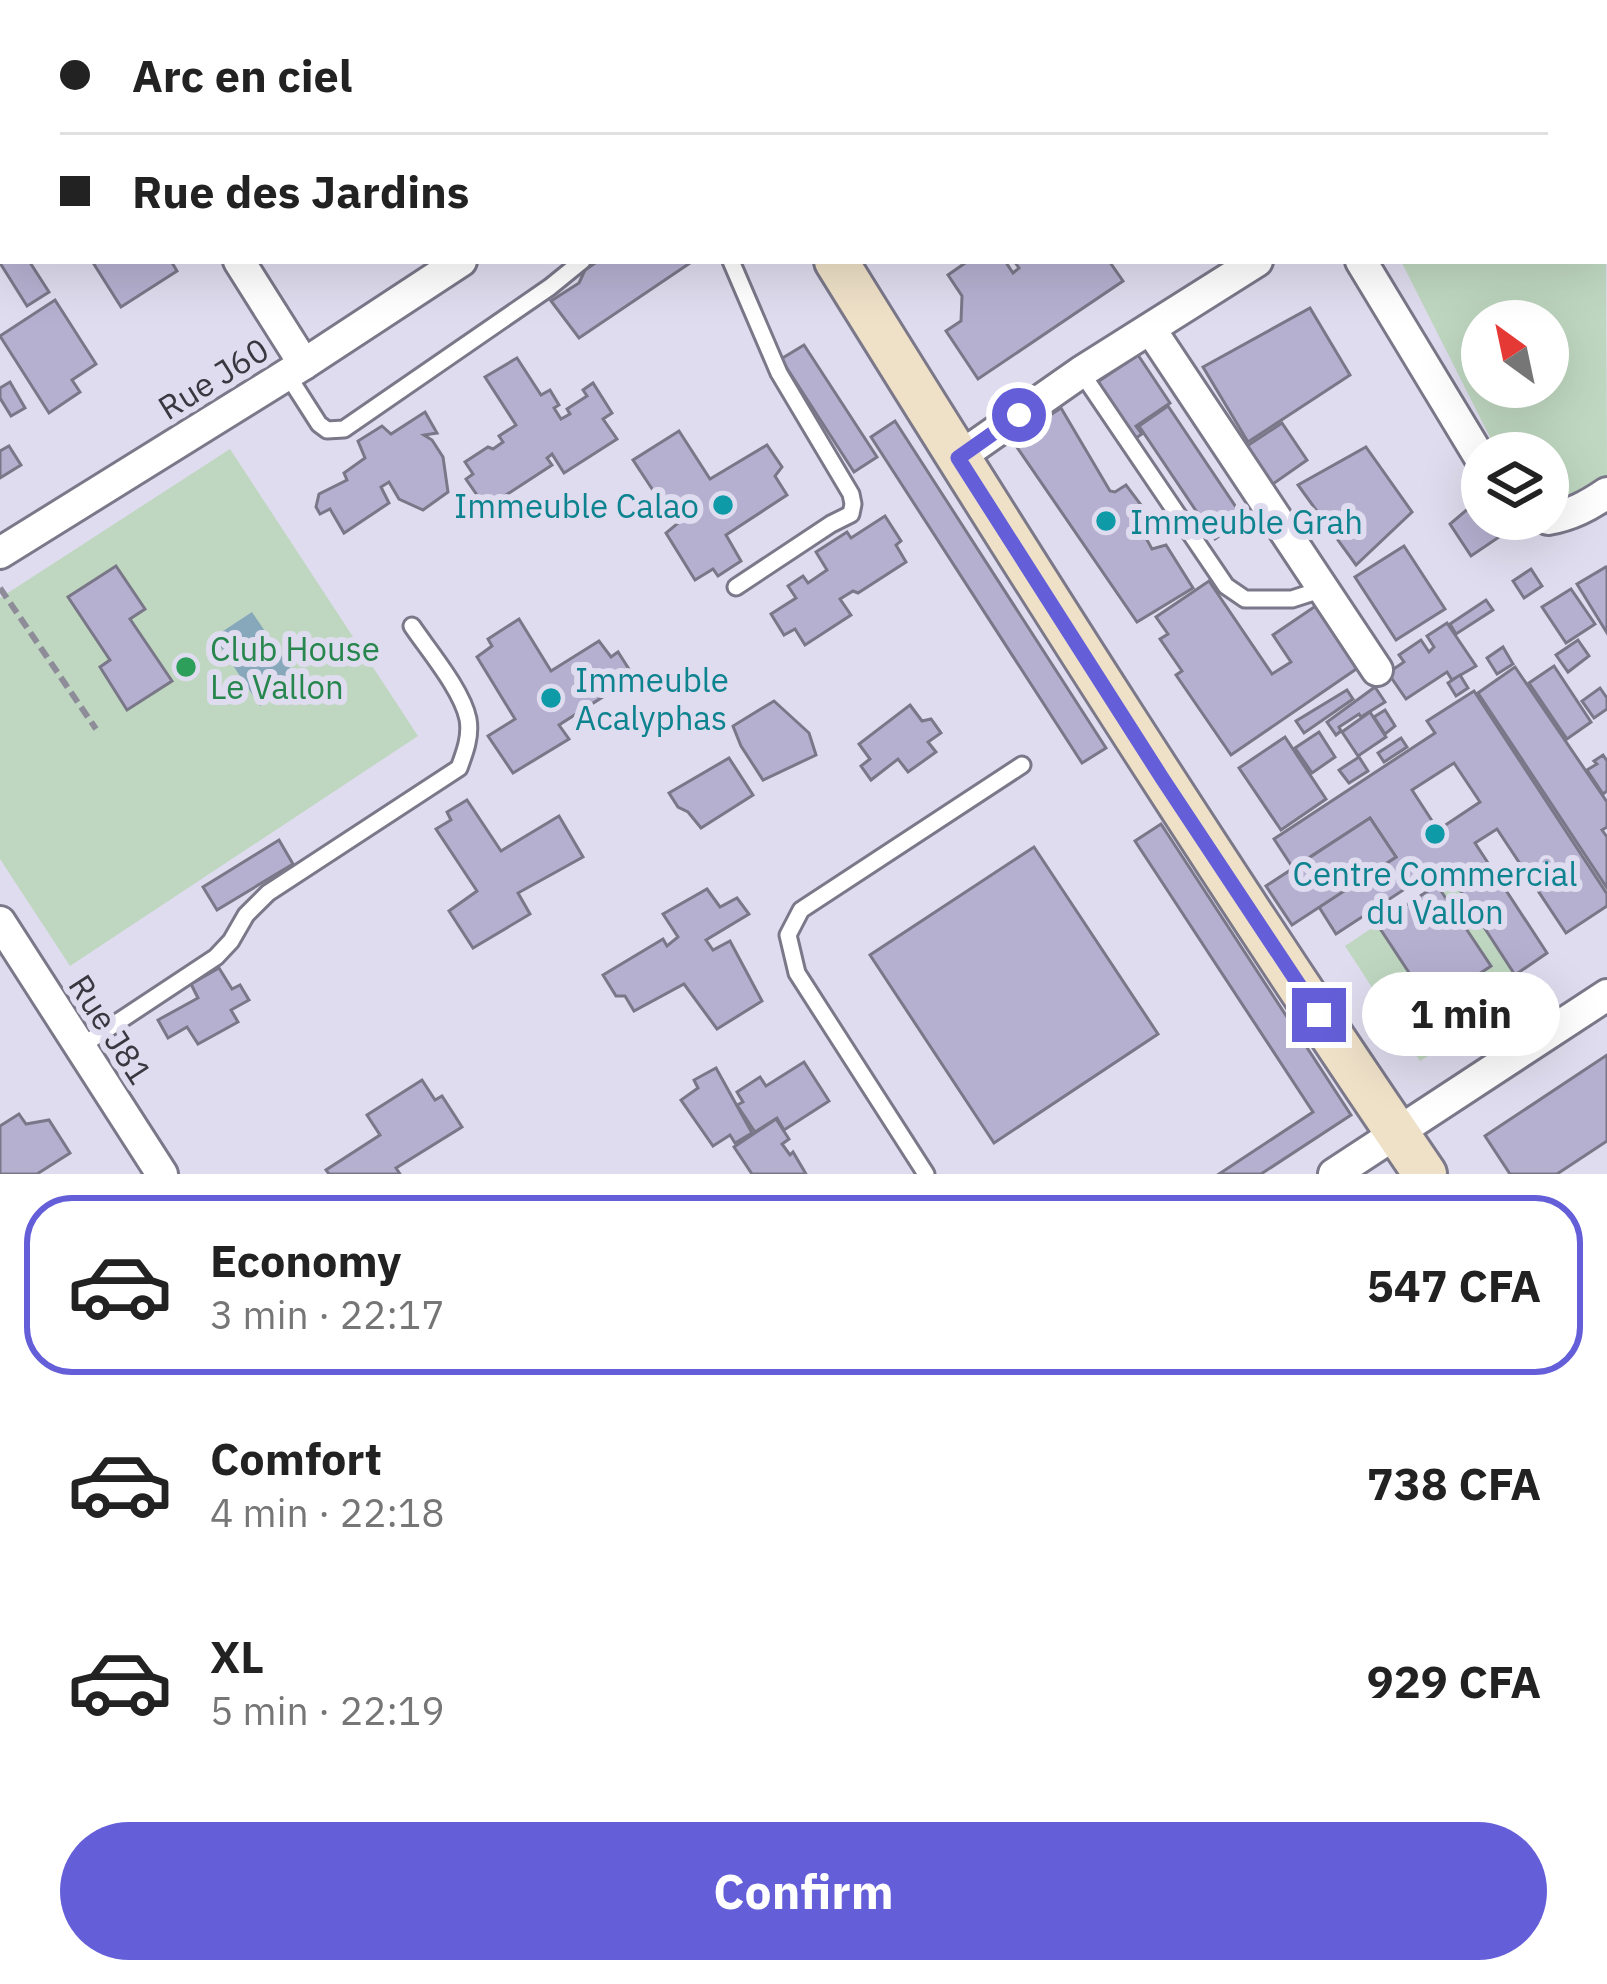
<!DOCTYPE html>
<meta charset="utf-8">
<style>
:root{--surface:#fff;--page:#f6f6f6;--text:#222;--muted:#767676;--line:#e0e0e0;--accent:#645fd8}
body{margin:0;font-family:"IBM Plex Sans",sans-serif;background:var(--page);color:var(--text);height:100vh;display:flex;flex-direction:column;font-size:45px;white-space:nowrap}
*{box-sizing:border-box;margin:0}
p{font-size:39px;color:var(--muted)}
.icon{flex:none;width:66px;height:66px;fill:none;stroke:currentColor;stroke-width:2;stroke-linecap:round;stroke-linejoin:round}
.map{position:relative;height:1174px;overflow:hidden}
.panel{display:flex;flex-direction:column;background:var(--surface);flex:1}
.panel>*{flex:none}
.top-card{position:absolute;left:0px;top:0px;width:1608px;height:264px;box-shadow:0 12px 48px #0002;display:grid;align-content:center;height:264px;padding:0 60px;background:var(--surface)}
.needle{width:78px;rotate:327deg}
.controls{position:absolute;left:1461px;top:300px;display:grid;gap:24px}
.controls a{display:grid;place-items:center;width:108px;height:108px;border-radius:50%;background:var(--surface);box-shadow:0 12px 48px #0002;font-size:60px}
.end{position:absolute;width:54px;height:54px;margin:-27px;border:15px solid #645fd8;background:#fff;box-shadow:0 0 0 6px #fff}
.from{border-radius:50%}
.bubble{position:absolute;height:84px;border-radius:42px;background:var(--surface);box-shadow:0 12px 48px #0002;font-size:39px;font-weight:800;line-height:84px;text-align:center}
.top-card b{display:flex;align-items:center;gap:42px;height:114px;font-size:45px}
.top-card b+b{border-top:3px solid var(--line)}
.top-card i{width:30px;height:30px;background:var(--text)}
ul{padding:21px 0 0;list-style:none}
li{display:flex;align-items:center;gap:36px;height:180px;margin:0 24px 18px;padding:0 36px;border:6px solid transparent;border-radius:48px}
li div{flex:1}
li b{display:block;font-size:45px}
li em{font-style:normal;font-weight:800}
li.active{border-color:var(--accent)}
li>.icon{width:108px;height:108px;stroke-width:1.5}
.button{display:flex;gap:24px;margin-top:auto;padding:24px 60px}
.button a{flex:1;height:138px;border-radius:72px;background:var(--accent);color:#fff;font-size:48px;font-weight:800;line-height:138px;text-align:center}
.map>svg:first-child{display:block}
.green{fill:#bfd7c0;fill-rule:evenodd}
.water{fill:#87a8bb}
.building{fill:#b5b0d0;stroke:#797788;stroke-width:3;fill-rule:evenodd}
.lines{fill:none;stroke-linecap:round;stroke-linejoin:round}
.service-casing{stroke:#7a7889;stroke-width:21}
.minor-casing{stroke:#7a7889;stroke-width:36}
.secondary-casing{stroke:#7a7889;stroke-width:48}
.path{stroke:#8f8c9a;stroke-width:6;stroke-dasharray:12 6;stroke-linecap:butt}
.service{stroke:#fff;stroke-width:15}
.minor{stroke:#fff;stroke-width:30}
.secondary{stroke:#efe1c8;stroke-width:42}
.route{stroke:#645fd8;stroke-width:15}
.culture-dot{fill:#0f9aa8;stroke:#dfdcef;stroke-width:4.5}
.leisure-dot{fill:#2e9e5b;stroke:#dfdcef;stroke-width:4.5}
.labels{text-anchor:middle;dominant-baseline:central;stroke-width:12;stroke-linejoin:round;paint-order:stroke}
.street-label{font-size:33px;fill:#393840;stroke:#dfdcef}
.culture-label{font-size:33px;fill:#0d838f;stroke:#dfdcef;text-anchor:start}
.leisure-label{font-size:33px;fill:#27864d;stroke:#dfdcef;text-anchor:start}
</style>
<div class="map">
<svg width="1607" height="1174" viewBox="0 0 1607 1174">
<rect width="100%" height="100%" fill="#dfdcef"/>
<!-- green -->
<g class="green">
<path d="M1605 78 1607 479 1548 510V453H1498L1401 261H1605ZM1482 321H1548V387H1482Z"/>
<path d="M230 449 418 736 70 966 0 859V598Z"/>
<path d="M1450 876 1526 992 1420 1061 1345 946Z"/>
</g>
<!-- water -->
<path class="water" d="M252 612 298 680 260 706 214 637Z"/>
<!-- building -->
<g class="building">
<path d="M0 0H33L35 3H3V48L0 50Z"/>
<path d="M178 0H288L290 3H173Z"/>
<path d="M450 0H563L565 3H452Z"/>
<path d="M1061 0H1161L1163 3H1063Z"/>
<path d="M3 228V261H29L49 292 27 306 0 263V230Z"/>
<path d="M92 261H171L177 271 121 307Z"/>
<path d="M598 261H693L579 338 551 301 579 283 585 270Z"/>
<path d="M968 261H1005L1013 273 1019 268 1014 261H1109L1123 281 978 379 946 331 961 321 962 296 948 275Z"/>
<path d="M55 300 96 364 72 380 80 392 49 413 0 336Z"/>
<path d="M1310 308 1350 375 1248 442 1203 367Z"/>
<path d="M804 345 877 457 854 472 781 359Z"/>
<path d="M1138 355 1170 403 1136 426 1142 434 1133 440 1096 383Z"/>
<path d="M517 358 541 395 550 390 559 405 554 408 561 419 570 414 567 409 587 396 583 390 593 383 612 413 603 419 617 439 564 473 552 454 547 458 552 465 486 508 466 479 473 474 465 462 488 447 493 449 503 442 499 436 516 425 485 377Z"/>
<path d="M10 382 25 408 11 416 0 398V388Z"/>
<path d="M1168 406 1244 519 1215 539 1139 426Z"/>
<path d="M1061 408 1110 491 1115 492 1126 485 1147 513 1141 529 1152 549 1166 545 1193 588 1137 622 1012 440Z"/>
<path d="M425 412 437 433 424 435 432 440 443 457 448 492 423 510 399 499 389 482 381 487 389 503 344 533 330 509 320 514 316 507 319 494 347 480 344 473 365 458 358 441 382 426 391 434Z"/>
<path d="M895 421 1106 748 1082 763 871 437Z"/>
<path d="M1282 423 1307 460 1270 486 1244 448Z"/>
<path d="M679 431 710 479 767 445 782 467 775 476 787 495 726 535 741 561 718 576 713 569 695 580 666 533 683 519 674 503 664 507 633 460Z"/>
<path d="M9 446 21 465 0 478V451Z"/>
<path d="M1366 447 1412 512 1356 565 1298 485Z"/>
<path d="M1476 502 1482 510V519H1489L1502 535 1471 556 1450 524Z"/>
<path d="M885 516 901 541 896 545 906 562 858 593 853 591 840 599 851 615 805 645 795 629 784 635 771 614 796 598 788 586 803 576 808 583 827 570 816 552 847 532 851 538Z"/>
<path d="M1404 546 1445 609 1396 640 1355 577Z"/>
<path d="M116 566 145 609 130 619 172 681 127 710 100 667 110 660 68 597Z"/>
<path d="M1606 567 1607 568V633L1577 584Z"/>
<path d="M1531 569 1542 586 1524 598 1513 581Z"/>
<path d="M1209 581 1272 674 1291 662 1273 635 1320 603 1362 665 1231 755 1176 675 1182 671 1160 639 1168 634 1156 617Z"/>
<path d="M1571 589 1595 624 1566 643 1542 607Z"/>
<path d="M1486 600 1493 610 1456 634 1450 624Z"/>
<path d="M519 619 551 671 599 641 611 657 618 652 634 677 559 725 569 739 513 773 488 736 515 719 477 657 492 646 488 639Z"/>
<path d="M1447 623 1476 666 1452 680 1447 672 1406 699 1388 673 1404 662 1399 655 1421 640 1429 652 1434 647 1427 636Z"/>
<path d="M1578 640 1589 656 1568 672 1556 655Z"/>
<path d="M1503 647 1513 664 1497 674 1487 658Z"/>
<path d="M1554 666 1591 722 1567 739 1529 683Z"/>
<path d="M1515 667 1607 802V827L1602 830 1607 837V888L1478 693Z"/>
<path d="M1460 675 1468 688 1456 696 1448 683Z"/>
<path d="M1375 687 1385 702 1361 717 1359 714 1339 727 1341 731 1336 735 1327 722Z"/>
<path d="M1600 688 1607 698V709L1594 718 1582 701Z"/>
<path d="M1347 690 1353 699 1304 733 1296 721Z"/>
<path d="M1474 691 1607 894V906L1566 933 1497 829 1475 843 1547 953 1515 975 1443 864 1336 934 1319 907 1396 857 1370 818 1293 868 1274 839 1435 733 1427 721ZM1454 763 1480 802 1438 830 1412 790Z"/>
<path d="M774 701 809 733 816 755 763 780 741 746 733 726Z"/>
<path d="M910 705 922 721 931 719 941 733 928 742 936 752 908 772 898 759 871 780 861 766 870 759 859 744Z"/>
<path d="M1385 710 1395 726 1385 734 1374 717Z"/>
<path d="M1370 712 1386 737 1358 756 1342 732Z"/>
<path d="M1319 732 1335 757 1312 773 1295 748Z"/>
<path d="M1285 737 1326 799 1281 830 1239 768Z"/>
<path d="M1401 738 1407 747 1384 762 1378 753Z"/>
<path d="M1603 755 1607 761V791L1603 794 1587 770 1597 764 1594 761Z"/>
<path d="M1359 757 1368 771 1349 783 1339 770Z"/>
<path d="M729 758 753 795 701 828 688 812 678 807 669 793Z"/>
<path d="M467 800 501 851 559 816 583 857 518 893 530 914 473 948 449 911 477 891 436 829 451 820 447 812Z"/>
<path d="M1370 818 1396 857 1292 925 1266 886Z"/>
<path d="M1161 824 1351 1115 1261 1174H1219L1313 1112 1135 841Z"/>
<path d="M279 840 293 864 217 910 203 887Z"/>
<path d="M1034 847 1158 1034 994 1143 870 955Z"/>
<path d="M1437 885 1491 966 1431 1006 1377 924Z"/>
<path d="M707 889 720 907 737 898 749 914 706 940 713 950 730 941 762 1001 717 1029 684 984 634 1011 625 996H616L603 975 663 939 667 946 678 937 663 914Z"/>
<path d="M219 968 232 989 240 985 249 1000 231 1010 238 1022 198 1044 187 1027 168 1038 158 1020 198 998 191 984Z"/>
<path d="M1607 1055V1141L1557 1174H1510L1485 1136Z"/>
<path d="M804 1062 829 1101 784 1130 777 1118 755 1132 737 1105 743 1102 737 1092 760 1077 766 1086Z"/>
<path d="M716 1068 752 1133 735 1143 730 1135 713 1146 681 1100 698 1088 694 1080Z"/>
<path d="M422 1080 435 1100 442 1096 462 1127 396 1168 400 1174H329L326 1170 380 1135 367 1115Z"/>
<path d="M19 1114 26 1124 49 1120 70 1153 37 1174H0V1126Z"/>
<path d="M776 1119 789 1139 782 1144 790 1155 793 1152 806 1174H752L734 1147Z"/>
</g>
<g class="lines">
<defs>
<g id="service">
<path d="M731 261 779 373 851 494 853 504 851 514 831 524 736 587"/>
<path d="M1081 372 1226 586 1245 599H1292L1323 589"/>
<path d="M287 374 319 424 327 430 344 429 550 287 582 261"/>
<path d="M80 1047 216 957 231 941 246 915 268 893 459 768C465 752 471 736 468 719 462 690 429 651 412 626"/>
<path d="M926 1174 797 973 788 935 801 910 1022 765"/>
</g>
<g id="minor">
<path d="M75 0 77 3"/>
<path d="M1563 0 1565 3"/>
<path d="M845 3 850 0"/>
<path d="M1605 29 1607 28"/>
<path d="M1605 64 1607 67"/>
<path d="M0 77 3 75"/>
<path d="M239 261 304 364"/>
<path d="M1361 261 1482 461"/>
<path d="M1151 330 1377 670"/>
<path d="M958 458 1081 372 1257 261"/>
<path d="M1548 519C1571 515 1588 506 1607 493"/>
<path d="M0 553 304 364 461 261"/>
<path d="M0 922 162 1174"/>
<path d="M1334 1174 1607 995"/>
</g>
<g id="secondary">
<path d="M668 0 670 3"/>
<path d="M836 261C1027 569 1221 875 1425 1174"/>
</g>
</defs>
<!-- service casing -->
<use href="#service" class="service-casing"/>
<!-- minor casing -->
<use href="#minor" class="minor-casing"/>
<!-- secondary casing -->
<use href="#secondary" class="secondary-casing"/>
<!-- path -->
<path class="path" d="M0 588 96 729"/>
<!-- service -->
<use href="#service" class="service"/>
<!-- minor -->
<use href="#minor" class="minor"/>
<!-- secondary -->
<use href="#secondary" class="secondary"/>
</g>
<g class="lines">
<!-- route -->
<path class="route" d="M1019 415 958 458 1162 778 1319 1015"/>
</g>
<!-- markers -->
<g class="culture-dot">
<circle cx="723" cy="505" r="12"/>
<circle cx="1106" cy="521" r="12"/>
<circle cx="551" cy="698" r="12"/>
<circle cx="1435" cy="834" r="12"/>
</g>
<circle class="leisure-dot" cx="186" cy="667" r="12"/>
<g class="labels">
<!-- street labels -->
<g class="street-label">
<text transform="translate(213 378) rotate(-32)">Rue J60</text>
<text transform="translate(111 1029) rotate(57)">Rue J81</text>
</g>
<!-- culture labels -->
<g class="culture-label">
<text x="699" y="505" text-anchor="end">Immeuble Calao</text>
<text x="1130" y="521">Immeuble Grah</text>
<text x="575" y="679">Immeuble<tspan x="575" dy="38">Acalyphas</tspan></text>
<text x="1435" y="873" text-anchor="middle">Centre Commercial<tspan x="1435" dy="38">du Vallon</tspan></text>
</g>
<!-- leisure labels -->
<g class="leisure-label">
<text x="210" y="648">Club House<tspan x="210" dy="38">Le Vallon</tspan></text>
</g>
</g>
</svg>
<div class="controls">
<a><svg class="needle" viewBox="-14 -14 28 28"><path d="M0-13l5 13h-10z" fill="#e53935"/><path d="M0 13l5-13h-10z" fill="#767676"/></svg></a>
<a><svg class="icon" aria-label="layers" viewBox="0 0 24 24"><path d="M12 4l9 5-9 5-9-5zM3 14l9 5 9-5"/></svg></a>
</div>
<i class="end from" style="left:1019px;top:415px"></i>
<i class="end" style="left:1319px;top:1015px"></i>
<div class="bubble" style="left:1362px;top:972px;width:198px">1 min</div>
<div class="top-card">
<b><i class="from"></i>Arc en ciel</b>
<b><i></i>Rue des Jardins</b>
</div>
</div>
<section class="panel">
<ul>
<li class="active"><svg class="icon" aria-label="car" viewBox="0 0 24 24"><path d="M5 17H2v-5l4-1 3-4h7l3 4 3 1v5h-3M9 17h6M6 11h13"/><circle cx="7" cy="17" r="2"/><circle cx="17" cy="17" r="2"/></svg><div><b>Economy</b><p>3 min · 22:17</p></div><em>547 CFA</em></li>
<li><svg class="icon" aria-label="car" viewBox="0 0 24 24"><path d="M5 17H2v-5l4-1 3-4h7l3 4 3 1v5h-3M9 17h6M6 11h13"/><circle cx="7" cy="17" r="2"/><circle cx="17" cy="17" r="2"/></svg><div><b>Comfort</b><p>4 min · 22:18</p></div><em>738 CFA</em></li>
<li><svg class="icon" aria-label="car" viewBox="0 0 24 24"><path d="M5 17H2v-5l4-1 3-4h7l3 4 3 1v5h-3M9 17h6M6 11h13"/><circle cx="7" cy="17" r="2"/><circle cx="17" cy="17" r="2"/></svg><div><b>XL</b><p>5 min · 22:19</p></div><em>929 CFA</em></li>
</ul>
<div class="button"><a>Confirm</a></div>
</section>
